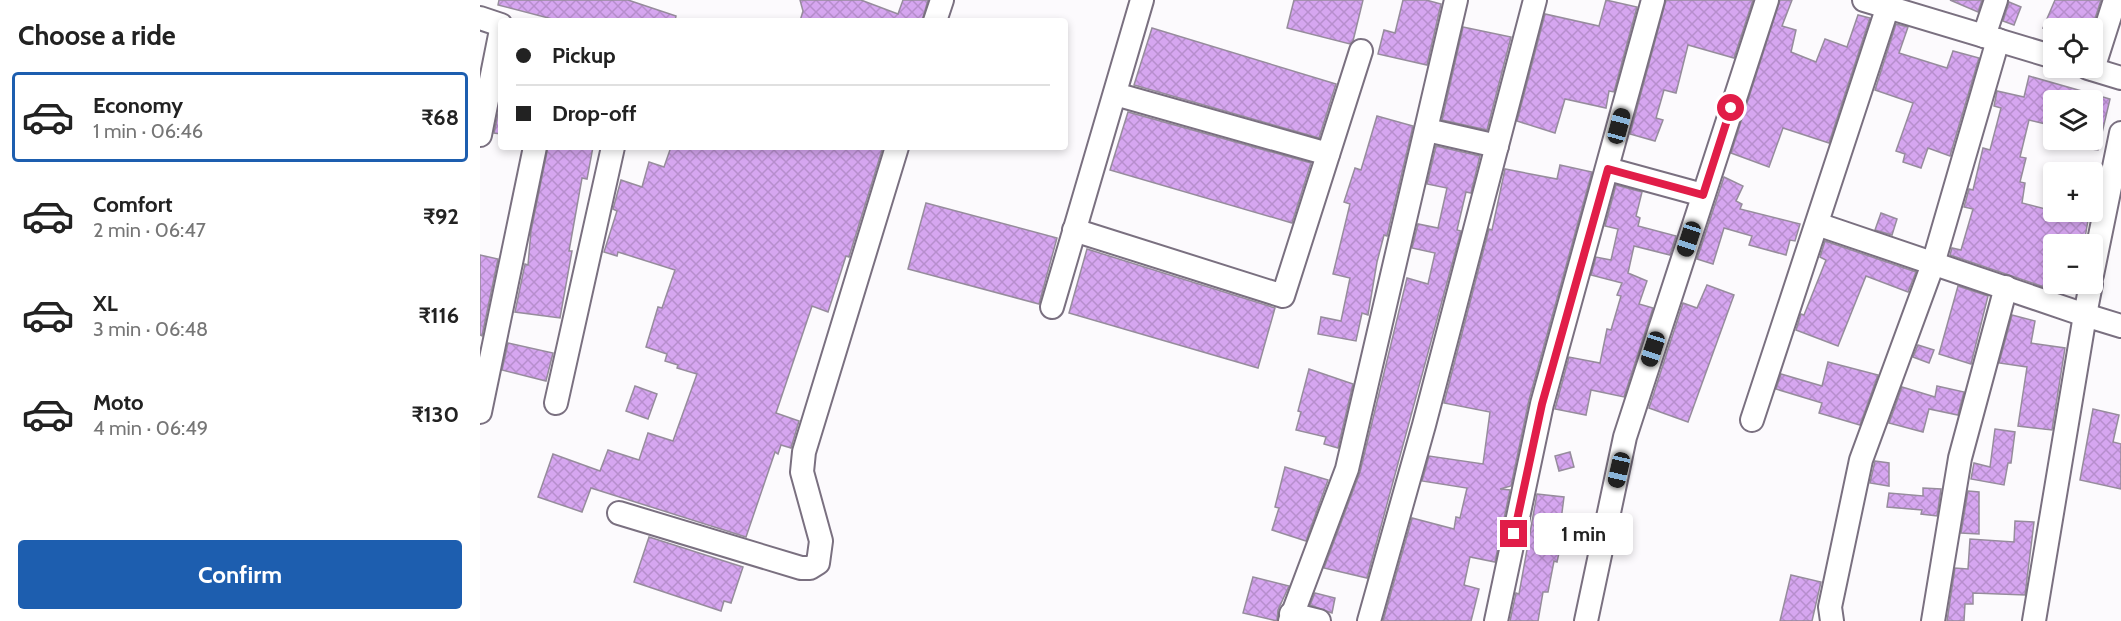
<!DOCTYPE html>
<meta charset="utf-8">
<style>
:root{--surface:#fff;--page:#f2f2f2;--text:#222;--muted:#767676;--line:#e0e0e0;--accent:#1d5eaf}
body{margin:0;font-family:Cabin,sans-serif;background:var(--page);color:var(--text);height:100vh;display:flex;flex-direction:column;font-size:22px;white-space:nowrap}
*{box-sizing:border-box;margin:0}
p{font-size:20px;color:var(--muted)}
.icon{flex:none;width:33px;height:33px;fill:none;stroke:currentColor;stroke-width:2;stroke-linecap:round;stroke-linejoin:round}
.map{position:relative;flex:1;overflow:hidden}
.sheet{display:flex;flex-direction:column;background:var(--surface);width:480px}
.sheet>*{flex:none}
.banner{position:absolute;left:18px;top:18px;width:570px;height:132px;border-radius:6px;box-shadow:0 3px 9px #0003;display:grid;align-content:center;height:132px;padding:0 18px;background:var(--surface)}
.buttons{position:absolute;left:1563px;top:18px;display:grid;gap:12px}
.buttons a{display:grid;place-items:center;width:60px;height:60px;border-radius:6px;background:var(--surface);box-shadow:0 3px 9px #0003;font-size:30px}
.end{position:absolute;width:27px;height:27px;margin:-14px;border:8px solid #e11d48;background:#fff;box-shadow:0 0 0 3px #fff}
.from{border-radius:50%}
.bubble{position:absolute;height:42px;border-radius:6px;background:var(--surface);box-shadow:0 3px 9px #0003;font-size:20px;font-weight:700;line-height:42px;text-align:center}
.car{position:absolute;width:18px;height:36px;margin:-18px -9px;border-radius:8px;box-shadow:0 0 4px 2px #0007;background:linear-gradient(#222 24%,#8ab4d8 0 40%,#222 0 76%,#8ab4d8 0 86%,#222 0)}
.banner b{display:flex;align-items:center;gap:21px;height:57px;font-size:22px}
.banner b+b{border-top:2px solid var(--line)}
.banner i{width:15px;height:15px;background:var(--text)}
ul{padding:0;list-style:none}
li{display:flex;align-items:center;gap:18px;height:90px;margin:0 12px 9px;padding:0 6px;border:3px solid transparent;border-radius:6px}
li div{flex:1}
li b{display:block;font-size:22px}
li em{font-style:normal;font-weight:700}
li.current{border-color:var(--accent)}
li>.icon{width:54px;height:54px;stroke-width:1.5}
h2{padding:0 18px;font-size:27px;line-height:72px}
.button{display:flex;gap:12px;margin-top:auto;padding:12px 18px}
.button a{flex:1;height:69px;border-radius:6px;background:var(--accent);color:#fff;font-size:24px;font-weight:700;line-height:69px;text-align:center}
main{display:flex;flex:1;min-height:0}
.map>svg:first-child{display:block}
.building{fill:url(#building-cross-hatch);stroke:#968c9c;stroke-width:1.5}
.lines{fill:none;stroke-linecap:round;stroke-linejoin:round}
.minor-casing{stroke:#7a7080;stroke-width:26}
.minor{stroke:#fff;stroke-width:22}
.route{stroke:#e11d48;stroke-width:8}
</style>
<main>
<section class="sheet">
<h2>Choose a ride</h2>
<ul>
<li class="current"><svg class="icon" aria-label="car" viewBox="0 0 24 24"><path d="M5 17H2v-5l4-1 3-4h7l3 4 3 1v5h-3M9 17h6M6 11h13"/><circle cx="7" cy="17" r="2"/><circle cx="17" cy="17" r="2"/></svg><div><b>Economy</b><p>1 min · 06:46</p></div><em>₹68</em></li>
<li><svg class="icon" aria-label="car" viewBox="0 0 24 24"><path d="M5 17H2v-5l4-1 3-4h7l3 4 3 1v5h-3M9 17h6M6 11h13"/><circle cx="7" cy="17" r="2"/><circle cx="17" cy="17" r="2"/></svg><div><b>Comfort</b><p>2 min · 06:47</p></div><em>₹92</em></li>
<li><svg class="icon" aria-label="car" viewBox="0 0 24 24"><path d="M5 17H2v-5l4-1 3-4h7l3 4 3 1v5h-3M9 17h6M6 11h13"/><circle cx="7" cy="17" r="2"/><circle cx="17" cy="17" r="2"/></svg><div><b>XL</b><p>3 min · 06:48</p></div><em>₹116</em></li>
<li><svg class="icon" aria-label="car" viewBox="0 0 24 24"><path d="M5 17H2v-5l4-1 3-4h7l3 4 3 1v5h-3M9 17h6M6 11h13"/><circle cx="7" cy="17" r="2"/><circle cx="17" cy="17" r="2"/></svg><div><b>Moto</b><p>4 min · 06:49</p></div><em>₹130</em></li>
</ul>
<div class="button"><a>Confirm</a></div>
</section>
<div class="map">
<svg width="1641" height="621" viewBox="0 0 1641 621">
<defs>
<pattern id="building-cross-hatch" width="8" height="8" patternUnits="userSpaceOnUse" patternTransform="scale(1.5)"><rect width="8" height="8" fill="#d6a6f0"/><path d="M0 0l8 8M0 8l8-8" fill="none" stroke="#b78ecd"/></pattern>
</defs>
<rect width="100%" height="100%" fill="#fcfafd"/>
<!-- building -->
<g class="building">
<path d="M19 0H148L196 16 195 21H80L18 5Z"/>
<path d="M320 0H381L418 14 423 0H448L442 21H320L323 11Z"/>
<path d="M814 0H883L873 41 870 44 807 28Z"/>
<path d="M923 0H946L961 4 947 65 898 54 904 30 915 33Z"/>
<path d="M1126 0 1157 7 1134 92 1129 91 1126 108 1085 99 1075 133 1037 121 1065 14 1119 26Z"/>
<path d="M1186 0H1273L1254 58 1208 45 1196 93 1184 90 1176 118 1183 120 1175 141 1150 134Z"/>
<path d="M1300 0H1312L1302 26 1316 30 1311 52 1336 62 1345 39 1367 47 1378 15 1390 18 1349 143 1303 128 1289 167 1251 153Z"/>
<path d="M1470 0H1502L1498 12Z"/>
<path d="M1575 0H1621L1612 28H1563Z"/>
<path d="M1529 2 1541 7 1534 25 1523 21Z"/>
<path d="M1416 24 1428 27 1419 53 1467 68 1473 51 1499 58 1470 156 1448 148 1441 168 1423 162 1425 154 1416 151 1433 103 1395 90Z"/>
<path d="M983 27 1031 37 1007 130 962 120Z"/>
<path d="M672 28 856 84 839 138 654 85Z"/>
<path d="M1549 76 1630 99 1618 150 1612 149V100H1574V126L1549 120 1540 157 1546 158 1540 182 1545 183 1542 203 1608 220 1604 244H1574V288H1567L1470 255 1472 248 1481 250 1493 209 1484 207 1489 189 1493 190 1503 148 1510 150 1521 108 1514 106 1517 91 1544 97Z"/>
<path d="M21 99V134L14 133Z"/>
<path d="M648 112 831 163 812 223 630 170Z"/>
<path d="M897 116 933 126 907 236 904 235 897 262 888 315 882 313 876 341 838 334 841 317 861 321 870 278 853 274 870 204 864 202 875 168 881 170Z"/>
<path d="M956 146 1000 156 991 193 986 192 977 230 981 231 887 578 844 568 880 472 927 278 948 284 955 253 932 248 938 224 958 228 967 188 947 184Z"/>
<path d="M68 147H113L107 179 102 178 89 251H92L80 318 35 312 45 264 48 265 51 231Z"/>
<path d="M191 147H403L369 257 366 256 348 312 332 306 296 413 319 421 311 448 301 445 298 454 295 452 266 537 111 488 102 512 58 497 73 454 120 471 128 450 159 460 168 433 193 441 217 374 197 368 198 365 185 361 187 354 166 347 178 307 182 308 195 270 138 252 137 256 124 252 137 211 133 209 141 180 162 187 169 162 184 167Z"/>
<path d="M1080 165 1112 172 1049 400 1031 486 1020 489 1030 490 1015 562 990 557 984 585 999 589 991 621H903L932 518 974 529 976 517 980 518 987 488 942 481 949 456 1003 464 1010 412 964 403 1009 229 1012 230 1025 169 1077 179Z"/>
<path d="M1244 177 1263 186 1256 201 1262 204 1260 209 1320 224 1315 241 1310 240 1306 255 1269 245 1272 236 1244 228 1233 264 1217 259Z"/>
<path d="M1136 185 1162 192 1156 216 1160 218 1158 226 1196 236 1190 255 1154 246 1148 273 1167 281 1159 304 1173 308 1144 397 1111 390 1106 415 1075 409 1089 357 1120 363 1127 329 1131 330 1141 296 1137 295 1142 283 1111 275 1116 257 1131 260 1138 229 1125 226Z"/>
<path d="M446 203 577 238 559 304 428 269Z"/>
<path d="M1401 213 1417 219 1412 235 1395 230Z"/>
<path d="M1345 241 1436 272 1428 292 1386 276 1358 346 1316 330 1321 314 1324 315 1346 260 1340 257Z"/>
<path d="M607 249 795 308 778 368 589 313Z"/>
<path d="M0 255 18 259 2 336 0 335Z"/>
<path d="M1227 285 1254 295 1208 422 1169 408 1203 303 1217 308Z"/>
<path d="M1478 286 1508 296 1491 364 1459 354Z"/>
<path d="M1532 315 1555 321 1551 343 1585 348 1572 430 1538 426 1547 367 1519 363Z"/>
<path d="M28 343 73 353 66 381 22 370Z"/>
<path d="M1438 345 1454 350 1449 363 1433 357Z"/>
<path d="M1348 362 1398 375 1380 425 1339 413 1342 403 1296 389 1301 374 1342 386Z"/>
<path d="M829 369 873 384 858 448 844 444 846 437 816 430 821 412 818 411Z"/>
<path d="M155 386 177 394 168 419 146 411Z"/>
<path d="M1457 386 1484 392 1478 415 1449 409 1443 432 1409 423 1422 387 1455 397Z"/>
<path d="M1613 409 1639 415 1633 442 1641 444V489L1600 480Z"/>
<path d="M1515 429 1535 432 1531 463H1528L1524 485 1491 479 1494 463 1510 467Z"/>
<path d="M1090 452 1094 467 1079 471 1075 456Z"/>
<path d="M1395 461 1409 463V486L1390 483Z"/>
<path d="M805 467 848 480 826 541 792 530 799 508 795 507Z"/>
<path d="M1443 488 1461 489 1457 516 1441 514 1442 510 1407 507 1409 493 1443 496Z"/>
<path d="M1488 491 1499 492V534L1481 533Z"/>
<path d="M1057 494 1084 497 1078 543 1081 544 1077 562 1074 561 1068 592H1063L1058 621H1030L1036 593 1039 594Z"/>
<path d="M1535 521 1554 522 1545 595 1493 593V604H1485L1484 621H1467L1475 568 1488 569 1490 539 1534 542Z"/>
<path d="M169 537 263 567 251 603 244 601 241 611 154 582Z"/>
<path d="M1311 575 1341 582 1332 621H1300Z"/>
<path d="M773 577 809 586 798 610 797 621 763 613Z"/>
<path d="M835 593 855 598 852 613 830 605Z"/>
</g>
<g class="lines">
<defs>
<g id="minor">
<path d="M1384 0 1574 57"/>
<path d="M0 18 21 25"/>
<path d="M455 21 462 0"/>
<path d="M1504 36 1516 0"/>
<path d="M1608 68 1641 78"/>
<path d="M1613 69 1635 0"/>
<path d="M635 94 848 154"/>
<path d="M947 130 1017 146"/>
<path d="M0 135 21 30"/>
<path d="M1128 169 1223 195"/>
<path d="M1337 224 1605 315 1611 284"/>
<path d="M594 230 803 296 881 51"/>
<path d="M1612 275 1641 133"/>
<path d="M572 307 662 0"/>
<path d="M76 403 133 147"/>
<path d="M0 412 55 147"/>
<path d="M1272 420 1410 0"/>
<path d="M139 513 321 568H330L338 563 341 541 322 472 324 452 417 147"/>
<path d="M811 614 839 621"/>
<path d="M810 621 867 469 976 0"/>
<path d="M889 621 944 425 1055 0"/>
<path d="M1016 621 1062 404 1173 0"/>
<path d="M1106 621 1145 437 1287 0"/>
<path d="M1352 621 1350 607 1381 460 1453 264 1518 40"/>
<path d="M1453 621 1480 458 1526 287"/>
<path d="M1554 621 1605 315 1641 326"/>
</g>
</defs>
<!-- minor casing -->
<use href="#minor" class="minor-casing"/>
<!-- minor -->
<use href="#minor" class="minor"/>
</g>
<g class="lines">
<!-- route -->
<path class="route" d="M1034 534 1062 404 1128 169 1223 195 1251 108"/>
</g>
</svg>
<div class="buttons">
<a><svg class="icon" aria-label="locate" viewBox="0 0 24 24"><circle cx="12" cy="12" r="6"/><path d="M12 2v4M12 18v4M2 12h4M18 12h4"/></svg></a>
<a><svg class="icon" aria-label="layers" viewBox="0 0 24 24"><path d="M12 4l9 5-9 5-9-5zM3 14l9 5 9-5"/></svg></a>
<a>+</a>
<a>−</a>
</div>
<i class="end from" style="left:1251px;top:108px"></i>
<i class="end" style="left:1034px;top:534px"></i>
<div class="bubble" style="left:1054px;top:513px;width:99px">1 min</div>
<i class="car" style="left:1139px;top:126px;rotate:15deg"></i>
<i class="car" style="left:1209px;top:239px;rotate:198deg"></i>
<i class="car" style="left:1173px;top:349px;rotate:198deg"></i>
<i class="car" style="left:1139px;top:470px;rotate:193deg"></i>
<div class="banner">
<b><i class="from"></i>Pickup</b>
<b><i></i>Drop-off</b>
</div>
</div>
</main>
